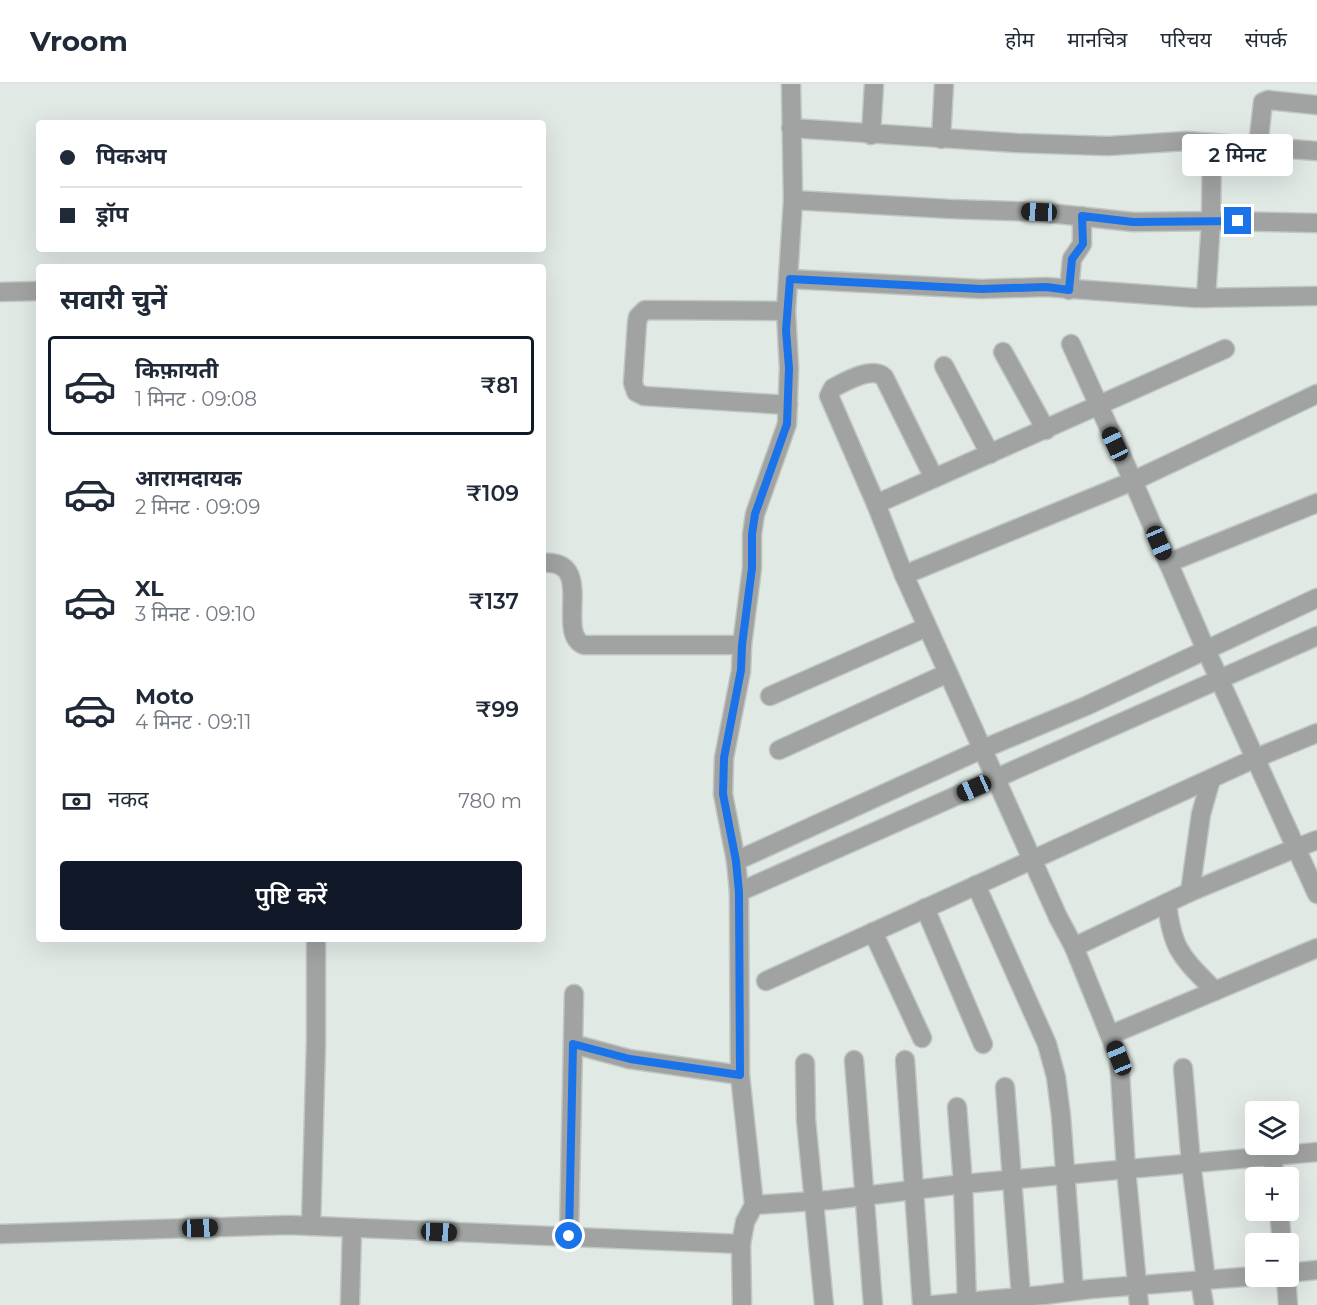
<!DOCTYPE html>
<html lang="hi">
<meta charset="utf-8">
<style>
:root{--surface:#fff;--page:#f2f2f3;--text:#1f2937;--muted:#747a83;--line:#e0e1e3;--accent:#111827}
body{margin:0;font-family:Montserrat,"Noto Sans Devanagari",sans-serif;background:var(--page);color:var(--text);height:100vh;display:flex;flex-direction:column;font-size:22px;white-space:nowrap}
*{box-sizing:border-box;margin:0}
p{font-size:20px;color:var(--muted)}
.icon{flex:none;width:33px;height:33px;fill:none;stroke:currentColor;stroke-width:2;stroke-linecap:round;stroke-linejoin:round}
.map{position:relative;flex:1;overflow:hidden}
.side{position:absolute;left:36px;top:180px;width:510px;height:678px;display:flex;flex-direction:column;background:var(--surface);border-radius:6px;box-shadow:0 6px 24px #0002}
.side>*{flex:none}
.hud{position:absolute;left:36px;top:36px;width:510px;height:132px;border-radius:6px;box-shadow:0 6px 24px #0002;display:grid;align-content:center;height:132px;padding:0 24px;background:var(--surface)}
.fabs{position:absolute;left:1245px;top:1017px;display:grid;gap:12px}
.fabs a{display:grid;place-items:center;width:54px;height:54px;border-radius:6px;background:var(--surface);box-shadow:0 6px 24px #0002;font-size:30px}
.end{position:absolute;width:27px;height:27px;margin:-14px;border:8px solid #1a73e8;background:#fff;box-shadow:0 0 0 3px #fff}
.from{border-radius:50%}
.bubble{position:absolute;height:42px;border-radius:6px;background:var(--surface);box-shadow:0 6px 24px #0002;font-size:20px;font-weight:600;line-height:42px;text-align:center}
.car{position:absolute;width:18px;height:36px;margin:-18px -9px;border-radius:8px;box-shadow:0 0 4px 2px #0007;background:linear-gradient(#222 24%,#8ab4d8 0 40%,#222 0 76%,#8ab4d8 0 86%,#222 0)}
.hud b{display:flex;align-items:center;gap:21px;height:57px;font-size:22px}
.hud b+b{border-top:2px solid var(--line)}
.hud i{width:15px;height:15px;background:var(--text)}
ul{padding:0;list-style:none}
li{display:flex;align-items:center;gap:18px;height:99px;margin:0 12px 9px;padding:0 12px;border:3px solid transparent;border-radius:6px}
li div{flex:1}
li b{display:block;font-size:22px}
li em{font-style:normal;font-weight:600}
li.current{border-color:var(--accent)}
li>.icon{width:54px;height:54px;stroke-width:1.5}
h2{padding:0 24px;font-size:27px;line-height:72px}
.pay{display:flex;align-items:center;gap:15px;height:66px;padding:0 24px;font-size:22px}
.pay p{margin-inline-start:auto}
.action{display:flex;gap:12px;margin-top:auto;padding:12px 24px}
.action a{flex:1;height:69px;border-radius:6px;background:var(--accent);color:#fff;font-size:24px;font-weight:600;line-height:69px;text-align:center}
header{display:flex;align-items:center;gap:36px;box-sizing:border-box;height:84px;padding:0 30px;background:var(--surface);border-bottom:2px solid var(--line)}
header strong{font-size:28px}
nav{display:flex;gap:33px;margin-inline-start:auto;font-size:21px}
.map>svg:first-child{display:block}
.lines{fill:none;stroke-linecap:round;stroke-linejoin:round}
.minor-casing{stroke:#c0c7c3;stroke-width:21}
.minor{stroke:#a0a3a1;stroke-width:18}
.route{stroke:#1a73e8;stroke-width:8}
</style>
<header>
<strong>Vroom</strong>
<nav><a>होम</a><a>मानचित्र</a><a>परिचय</a><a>संपर्क</a></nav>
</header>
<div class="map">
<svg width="1317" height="1221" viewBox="0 0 1317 1221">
<rect width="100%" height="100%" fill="#e1e9e5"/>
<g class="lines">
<defs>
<g id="minor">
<path d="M791 44 1017 59 1108 62 1187 57 1317 67"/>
<path d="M871 51 874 0"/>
<path d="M941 55 944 0"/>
<path d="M1258 62 1263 18 1268 16 1317 21"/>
<path d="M793 116 950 125 1039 128 1133 138 1218 137 1317 139"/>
<path d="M790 195 981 205 1046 203 1196 214 1317 212"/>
<path d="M1069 206 1072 175 1082 160V132"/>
<path d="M0 208 39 207"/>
<path d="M1206 214 1211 137 1212 59"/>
<path d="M786 227 645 226 638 233 637 239 633 299 636 308 644 312 788 321"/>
<path d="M1071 260 1133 397 1206 566 1296 764 1190 808 1074 863 1058 833 904 491 876 420 1225 265"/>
<path d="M1003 268 1046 346"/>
<path d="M944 282 990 370"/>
<path d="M876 420 829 312 833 304C846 297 872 282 884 293L934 394"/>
<path d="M543 479C597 475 554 549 584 561H742"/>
<path d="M1168 479 1317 419"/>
<path d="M904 491 1133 397 1317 310"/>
<path d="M770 612 927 543"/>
<path d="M779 666 948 589"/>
<path d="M1317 756 1296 764 1317 810"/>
<path d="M736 777 978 667 1086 622 1317 514"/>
<path d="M976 801 1047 960 1056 993 1061 1032 1074 1207"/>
<path d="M739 808 1317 552"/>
<path d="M1190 808 1201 730 1211 695"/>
<path d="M1167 819C1172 867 1183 874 1215 907"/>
<path d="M925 824 983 960"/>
<path d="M873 848 922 954"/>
<path d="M1074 863 1119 974 1126 1085 1139 1221"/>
<path d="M766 897 1256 674 1317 649"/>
<path d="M1110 951 1317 864"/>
<path d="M573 960 629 975 740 991"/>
<path d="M854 976 873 1221"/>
<path d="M905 976 922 1221"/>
<path d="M805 979 806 1036 824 1221"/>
<path d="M1183 984 1191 1079 1206 1196"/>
<path d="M1005 1003 1021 1213"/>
<path d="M957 1023 963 1100 967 1219"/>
<path d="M1272 1071 1275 1094"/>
<path d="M754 1121 830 1116 963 1100 1317 1068"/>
<path d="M1279 1126 1282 1160"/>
<path d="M311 1142 316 958V855"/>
<path d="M0 1150 289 1141 741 1160"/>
<path d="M569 1152 574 910"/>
<path d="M1288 1189 1317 1186"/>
<path d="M1286 1192 1288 1221"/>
<path d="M1200 1197 1204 1221"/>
<path d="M350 1221 352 1144"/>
<path d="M742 1221 741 1160 745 1138 754 1121 740 991 739 808 736 777 723 710 724 674 741 587 742 561 752 484V450L755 430 787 340 789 284 786 227 793 116 791 0"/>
<path d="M933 1221 1044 1211 1091 1205 1256 1192"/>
</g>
</defs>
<!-- minor casing -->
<use href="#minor" class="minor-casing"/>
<!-- minor -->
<use href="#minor" class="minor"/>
</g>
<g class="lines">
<!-- route -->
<path class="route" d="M569 1152 573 960 630 975 740 991 739 808 736 777 723 710 724 674 741 586 742 561 752 484V450L755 430 787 340 789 284 786 246 790 195 981 205 1046 203 1069 206 1072 175 1083 160 1082 132 1133 138 1238 137"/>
</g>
</svg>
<div class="fabs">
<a><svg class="icon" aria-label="layers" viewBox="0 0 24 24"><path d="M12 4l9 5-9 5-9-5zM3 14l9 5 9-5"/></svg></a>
<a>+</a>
<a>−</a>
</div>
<i class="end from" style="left:569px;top:1152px"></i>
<i class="end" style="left:1238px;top:137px"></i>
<div class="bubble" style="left:1182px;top:50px;width:111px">2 मिनट</div>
<i class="car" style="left:1039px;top:128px;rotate:272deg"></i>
<i class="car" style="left:1115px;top:360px;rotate:335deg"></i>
<i class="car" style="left:1159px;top:459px;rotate:157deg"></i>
<i class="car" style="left:974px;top:704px;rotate:246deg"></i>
<i class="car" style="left:1119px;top:974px;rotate:338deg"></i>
<i class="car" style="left:200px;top:1144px;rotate:88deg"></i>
<i class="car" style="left:439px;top:1148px;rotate:92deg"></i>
<div class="hud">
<b><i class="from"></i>पिकअप</b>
<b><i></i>ड्रॉप</b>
</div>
<section class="side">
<h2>सवारी चुनें</h2>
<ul>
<li class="current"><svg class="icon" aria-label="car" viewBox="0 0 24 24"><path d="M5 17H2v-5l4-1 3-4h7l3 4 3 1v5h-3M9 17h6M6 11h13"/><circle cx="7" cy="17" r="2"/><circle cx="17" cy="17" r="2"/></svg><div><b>किफ़ायती</b><p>1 मिनट · 09:08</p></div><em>₹81</em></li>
<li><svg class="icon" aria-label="car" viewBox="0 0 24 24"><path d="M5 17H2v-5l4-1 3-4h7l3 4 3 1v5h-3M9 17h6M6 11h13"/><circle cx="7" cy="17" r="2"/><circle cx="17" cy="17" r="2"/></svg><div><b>आरामदायक</b><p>2 मिनट · 09:09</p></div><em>₹109</em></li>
<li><svg class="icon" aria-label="car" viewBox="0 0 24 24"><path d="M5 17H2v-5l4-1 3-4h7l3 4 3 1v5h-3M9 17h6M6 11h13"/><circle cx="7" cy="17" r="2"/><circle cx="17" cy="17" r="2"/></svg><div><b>XL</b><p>3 मिनट · 09:10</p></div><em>₹137</em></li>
<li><svg class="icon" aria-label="car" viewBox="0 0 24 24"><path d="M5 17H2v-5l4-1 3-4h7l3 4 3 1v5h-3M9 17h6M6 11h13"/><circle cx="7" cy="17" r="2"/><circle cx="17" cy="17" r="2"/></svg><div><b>Moto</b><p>4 मिनट · 09:11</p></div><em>₹99</em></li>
</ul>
<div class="pay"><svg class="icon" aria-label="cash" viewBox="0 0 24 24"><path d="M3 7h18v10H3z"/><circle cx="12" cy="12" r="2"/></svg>नकद<p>780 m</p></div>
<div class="action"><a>पुष्टि करें</a></div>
</section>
</div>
